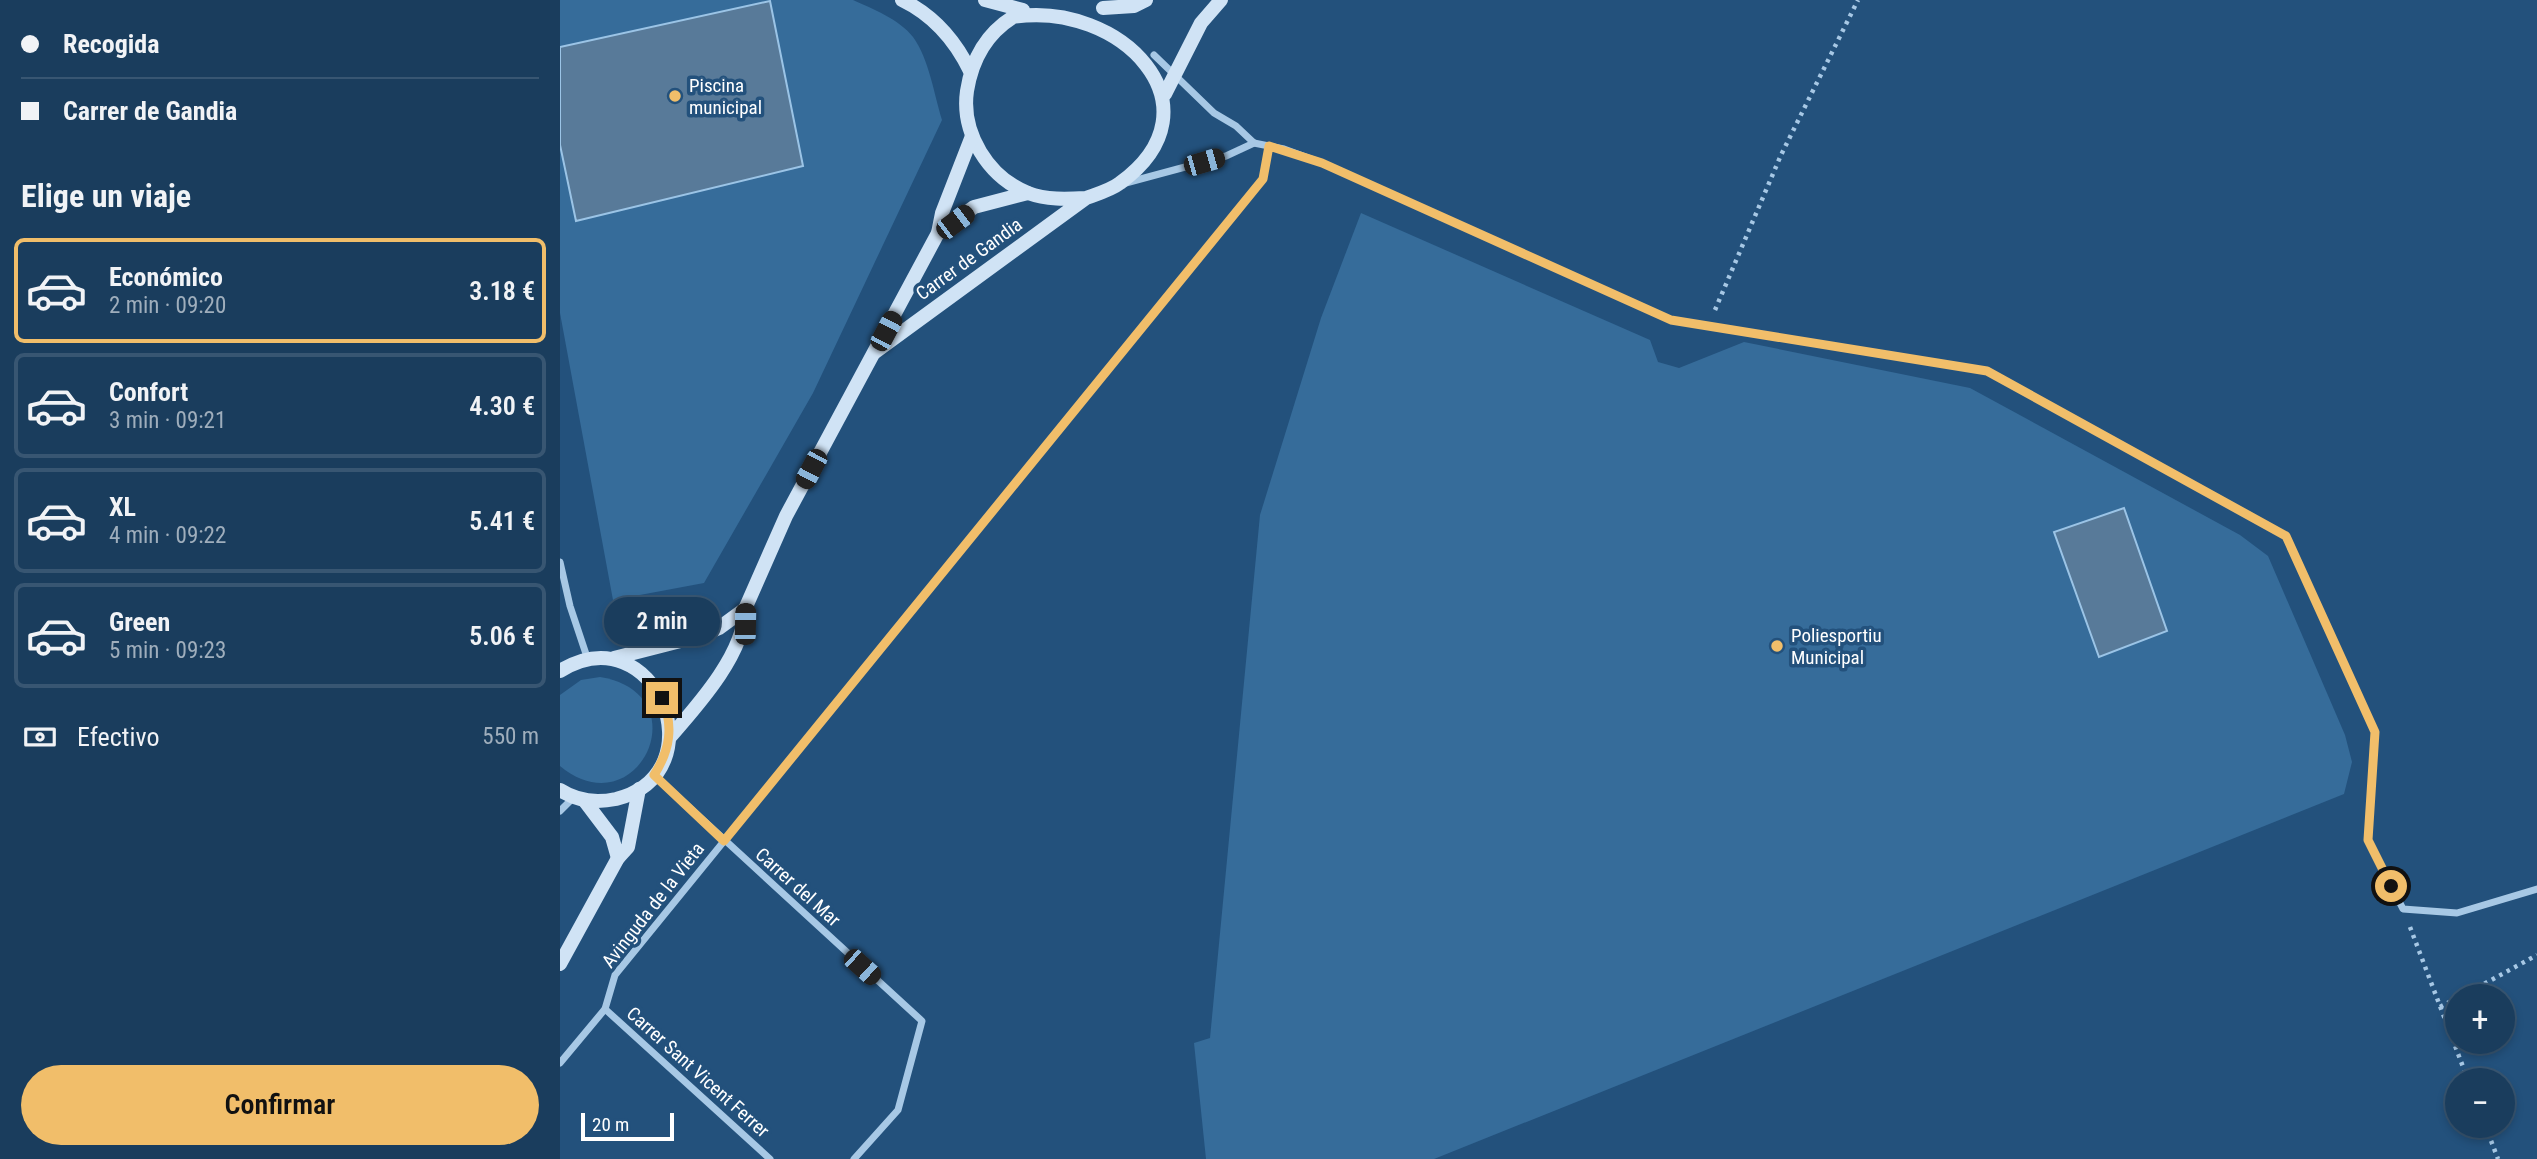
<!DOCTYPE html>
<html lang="es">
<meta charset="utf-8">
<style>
:root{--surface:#1a3d5d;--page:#234463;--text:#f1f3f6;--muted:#9faebc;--line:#385672;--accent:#f1be6a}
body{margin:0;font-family:"Roboto Condensed",sans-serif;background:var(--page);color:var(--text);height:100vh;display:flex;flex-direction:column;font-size:26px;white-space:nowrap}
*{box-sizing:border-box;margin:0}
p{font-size:23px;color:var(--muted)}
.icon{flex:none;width:38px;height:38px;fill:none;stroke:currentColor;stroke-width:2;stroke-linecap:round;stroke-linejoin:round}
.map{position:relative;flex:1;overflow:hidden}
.side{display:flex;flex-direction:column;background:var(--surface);width:560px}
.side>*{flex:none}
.hud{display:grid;align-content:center;height:154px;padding:0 21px;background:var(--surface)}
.fabs{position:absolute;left:1885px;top:984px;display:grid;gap:14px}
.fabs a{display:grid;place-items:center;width:70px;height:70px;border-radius:50%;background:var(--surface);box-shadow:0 4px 10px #0003,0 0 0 2px var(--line);font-size:35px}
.scale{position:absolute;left:21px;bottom:18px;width:93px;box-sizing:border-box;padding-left:7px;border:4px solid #fff;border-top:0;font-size:19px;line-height:24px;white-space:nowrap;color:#fff;-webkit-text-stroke:5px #23517c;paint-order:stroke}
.end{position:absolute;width:32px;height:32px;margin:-16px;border:9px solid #f1be6a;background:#111;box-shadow:0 0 0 4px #111}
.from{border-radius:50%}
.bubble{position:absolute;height:49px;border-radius:24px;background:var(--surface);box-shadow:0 4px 10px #0003,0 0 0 2px var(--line);font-size:23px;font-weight:600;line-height:49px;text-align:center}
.car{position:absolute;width:21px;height:42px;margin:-21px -10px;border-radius:9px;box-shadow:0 0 5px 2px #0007;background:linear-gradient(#222 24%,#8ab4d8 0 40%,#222 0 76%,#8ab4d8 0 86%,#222 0)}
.hud b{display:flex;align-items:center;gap:24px;height:66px;font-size:26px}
.hud b+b{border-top:2px solid var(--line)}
.hud i{width:18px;height:18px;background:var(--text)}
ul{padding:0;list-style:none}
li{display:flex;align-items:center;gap:21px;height:105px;margin:0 14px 10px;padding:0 7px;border:4px solid var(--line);border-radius:10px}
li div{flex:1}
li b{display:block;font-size:26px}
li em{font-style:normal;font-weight:600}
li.active{border-color:var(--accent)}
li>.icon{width:63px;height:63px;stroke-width:1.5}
h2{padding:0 21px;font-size:32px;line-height:84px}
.pay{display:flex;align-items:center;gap:18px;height:77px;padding:0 21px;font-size:26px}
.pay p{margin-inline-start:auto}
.primary-button{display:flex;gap:14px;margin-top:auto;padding:14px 21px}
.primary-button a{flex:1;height:80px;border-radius:42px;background:var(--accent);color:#111;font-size:28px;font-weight:600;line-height:80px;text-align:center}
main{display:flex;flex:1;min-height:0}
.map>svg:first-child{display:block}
.green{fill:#366c9a}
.water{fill:#587a99;stroke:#9bc4e6;stroke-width:2}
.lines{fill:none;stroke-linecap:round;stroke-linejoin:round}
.path{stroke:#a7c8e5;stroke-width:4.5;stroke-dasharray:3.5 5;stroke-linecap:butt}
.street{stroke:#a7c8e5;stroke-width:7}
.secondary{stroke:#d0e3f5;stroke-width:14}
.route{stroke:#f1be6a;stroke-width:9}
.poi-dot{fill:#f1be6a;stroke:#23517c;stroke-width:2.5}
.labels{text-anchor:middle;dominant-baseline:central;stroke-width:7;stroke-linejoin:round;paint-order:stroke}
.poi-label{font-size:19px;fill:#fff;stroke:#23517c;text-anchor:start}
.street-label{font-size:19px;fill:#fff;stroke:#23517c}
</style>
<main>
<section class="side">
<div class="hud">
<b><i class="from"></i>Recogida</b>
<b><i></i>Carrer de Gandia</b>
</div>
<h2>Elige un viaje</h2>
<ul>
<li class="active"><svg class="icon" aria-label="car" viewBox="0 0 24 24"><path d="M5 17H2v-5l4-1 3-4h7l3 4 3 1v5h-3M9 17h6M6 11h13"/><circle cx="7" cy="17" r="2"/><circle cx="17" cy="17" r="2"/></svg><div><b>Económico</b><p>2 min · 09:20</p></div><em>3.18 €</em></li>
<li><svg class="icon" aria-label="car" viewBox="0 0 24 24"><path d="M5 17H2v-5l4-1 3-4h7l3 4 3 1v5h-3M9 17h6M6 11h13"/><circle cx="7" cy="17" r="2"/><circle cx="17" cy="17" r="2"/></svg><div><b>Confort</b><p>3 min · 09:21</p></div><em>4.30 €</em></li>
<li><svg class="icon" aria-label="car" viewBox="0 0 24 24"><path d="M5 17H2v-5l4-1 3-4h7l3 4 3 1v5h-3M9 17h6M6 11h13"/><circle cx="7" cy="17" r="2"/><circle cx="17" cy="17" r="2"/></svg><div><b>XL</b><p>4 min · 09:22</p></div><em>5.41 €</em></li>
<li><svg class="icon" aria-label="car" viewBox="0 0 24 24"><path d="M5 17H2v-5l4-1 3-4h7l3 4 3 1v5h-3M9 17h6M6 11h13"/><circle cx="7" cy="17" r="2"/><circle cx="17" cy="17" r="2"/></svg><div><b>Green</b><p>5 min · 09:23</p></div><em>5.06 €</em></li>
</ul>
<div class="pay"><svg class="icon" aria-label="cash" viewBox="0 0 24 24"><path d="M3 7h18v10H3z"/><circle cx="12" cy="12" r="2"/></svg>Efectivo<p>550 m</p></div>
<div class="primary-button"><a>Confirmar</a></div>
</section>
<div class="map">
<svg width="1977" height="1159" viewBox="0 0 1977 1159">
<rect width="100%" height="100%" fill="#23517c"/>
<!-- green -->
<g class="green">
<path d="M0 0H293C313 9 339 19 353 37 369 59 374 94 382 120L253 393 144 583 53 600 0 313Z"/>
<path d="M801 213 1090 340 1098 362 1119 368 1184 342 1410 388 1680 535 1708 556 1785 735 1792 762 1784 794 874 1159H646L634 1043 650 1038 700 515 761 318Z"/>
<path d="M40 677C142 694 77 830 0 766V695L21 680Z"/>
</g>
<!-- water -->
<g class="water">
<path d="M210 1 243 166 16 221 0 145V47Z"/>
<path d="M1564 508 1607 631 1539 657 1494 532Z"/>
</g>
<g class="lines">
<!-- path -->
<g class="path">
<path d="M1155 310 1221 155 1298 0"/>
<path d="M1850 927 1908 1080"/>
<path d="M1902 996 1977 955"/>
<path d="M1880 1007 1897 998"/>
<path d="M1925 1125 1938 1159"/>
</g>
<!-- street -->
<g class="street">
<path d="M594 55 654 113 676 126 694 143 724 149 762 163 1111 320 1427 371 1726 536 1815 732 1808 840 1843 909 1897 913 1977 889"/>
<path d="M562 184 666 156 694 143"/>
<path d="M0 562 10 606 28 660"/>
<path d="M94 775 362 1021 338 1110 294 1159"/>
<path d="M0 811 14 797"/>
<path d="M45 1009 210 1159"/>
<path d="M0 1063 45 1009 55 975 703 179 709 146"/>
</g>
<!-- secondary -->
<g class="secondary">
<path d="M342 0C373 15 395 40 410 71"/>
<path d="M425 0 463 10"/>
<path d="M543 8 574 6 586 0"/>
<path d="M605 94 641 23 661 0"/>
<path d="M378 233 414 207 468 193"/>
<path d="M315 352 526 198C537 194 551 190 560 183 665 107 560 0 453 17 426 34 412 59 407 91 401 133 428 177 468 193 487 200 506 199 526 198"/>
<path d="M54 658 140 636 159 628 185 609"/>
<path d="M0 671C95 612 160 773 56 799 37 803 17 801 0 790"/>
<path d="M110 737C138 705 185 653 185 609L226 516 378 233 382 213 412 136"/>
<path d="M24 800 52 837 58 858"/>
<path d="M0 964 58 858 68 847 79 789"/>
</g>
</g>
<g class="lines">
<!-- route -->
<path class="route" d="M102 698C114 726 110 750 94 775L164 841 703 179 709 146 762 163 1111 320 1427 371 1726 536 1815 732 1808 840 1831 886"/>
</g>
<!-- markers -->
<g class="poi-dot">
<circle cx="115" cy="96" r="7"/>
<circle cx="1217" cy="646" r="7"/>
</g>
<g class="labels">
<!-- poi labels -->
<g class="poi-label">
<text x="129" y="85">Piscina<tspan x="129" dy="22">municipal</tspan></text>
<text x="1231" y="635">Poliesportiu<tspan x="1231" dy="22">Municipal</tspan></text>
</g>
<!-- street labels -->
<g class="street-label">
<text transform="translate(409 259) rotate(-36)">Carrer de Gandia</text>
<text transform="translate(238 887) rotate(42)">Carrer del Mar</text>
<text transform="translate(93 905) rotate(-52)">Avinguda de la Vieta</text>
<text transform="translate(138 1072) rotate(42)">Carrer Sant Vicent Ferrer</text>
</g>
</g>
</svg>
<div class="fabs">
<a>+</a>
<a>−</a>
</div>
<div class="scale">20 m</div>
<i class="end from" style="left:1831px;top:886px"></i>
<i class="end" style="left:102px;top:698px"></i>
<div class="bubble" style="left:44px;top:597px;width:116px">2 min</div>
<i class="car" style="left:644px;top:162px;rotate:74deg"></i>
<i class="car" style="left:395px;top:222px;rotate:53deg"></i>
<i class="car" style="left:326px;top:331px;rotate:28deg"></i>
<i class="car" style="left:251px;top:469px;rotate:208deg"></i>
<i class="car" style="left:185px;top:624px;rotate:1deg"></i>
<i class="car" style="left:302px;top:967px;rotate:132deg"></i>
</div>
</main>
